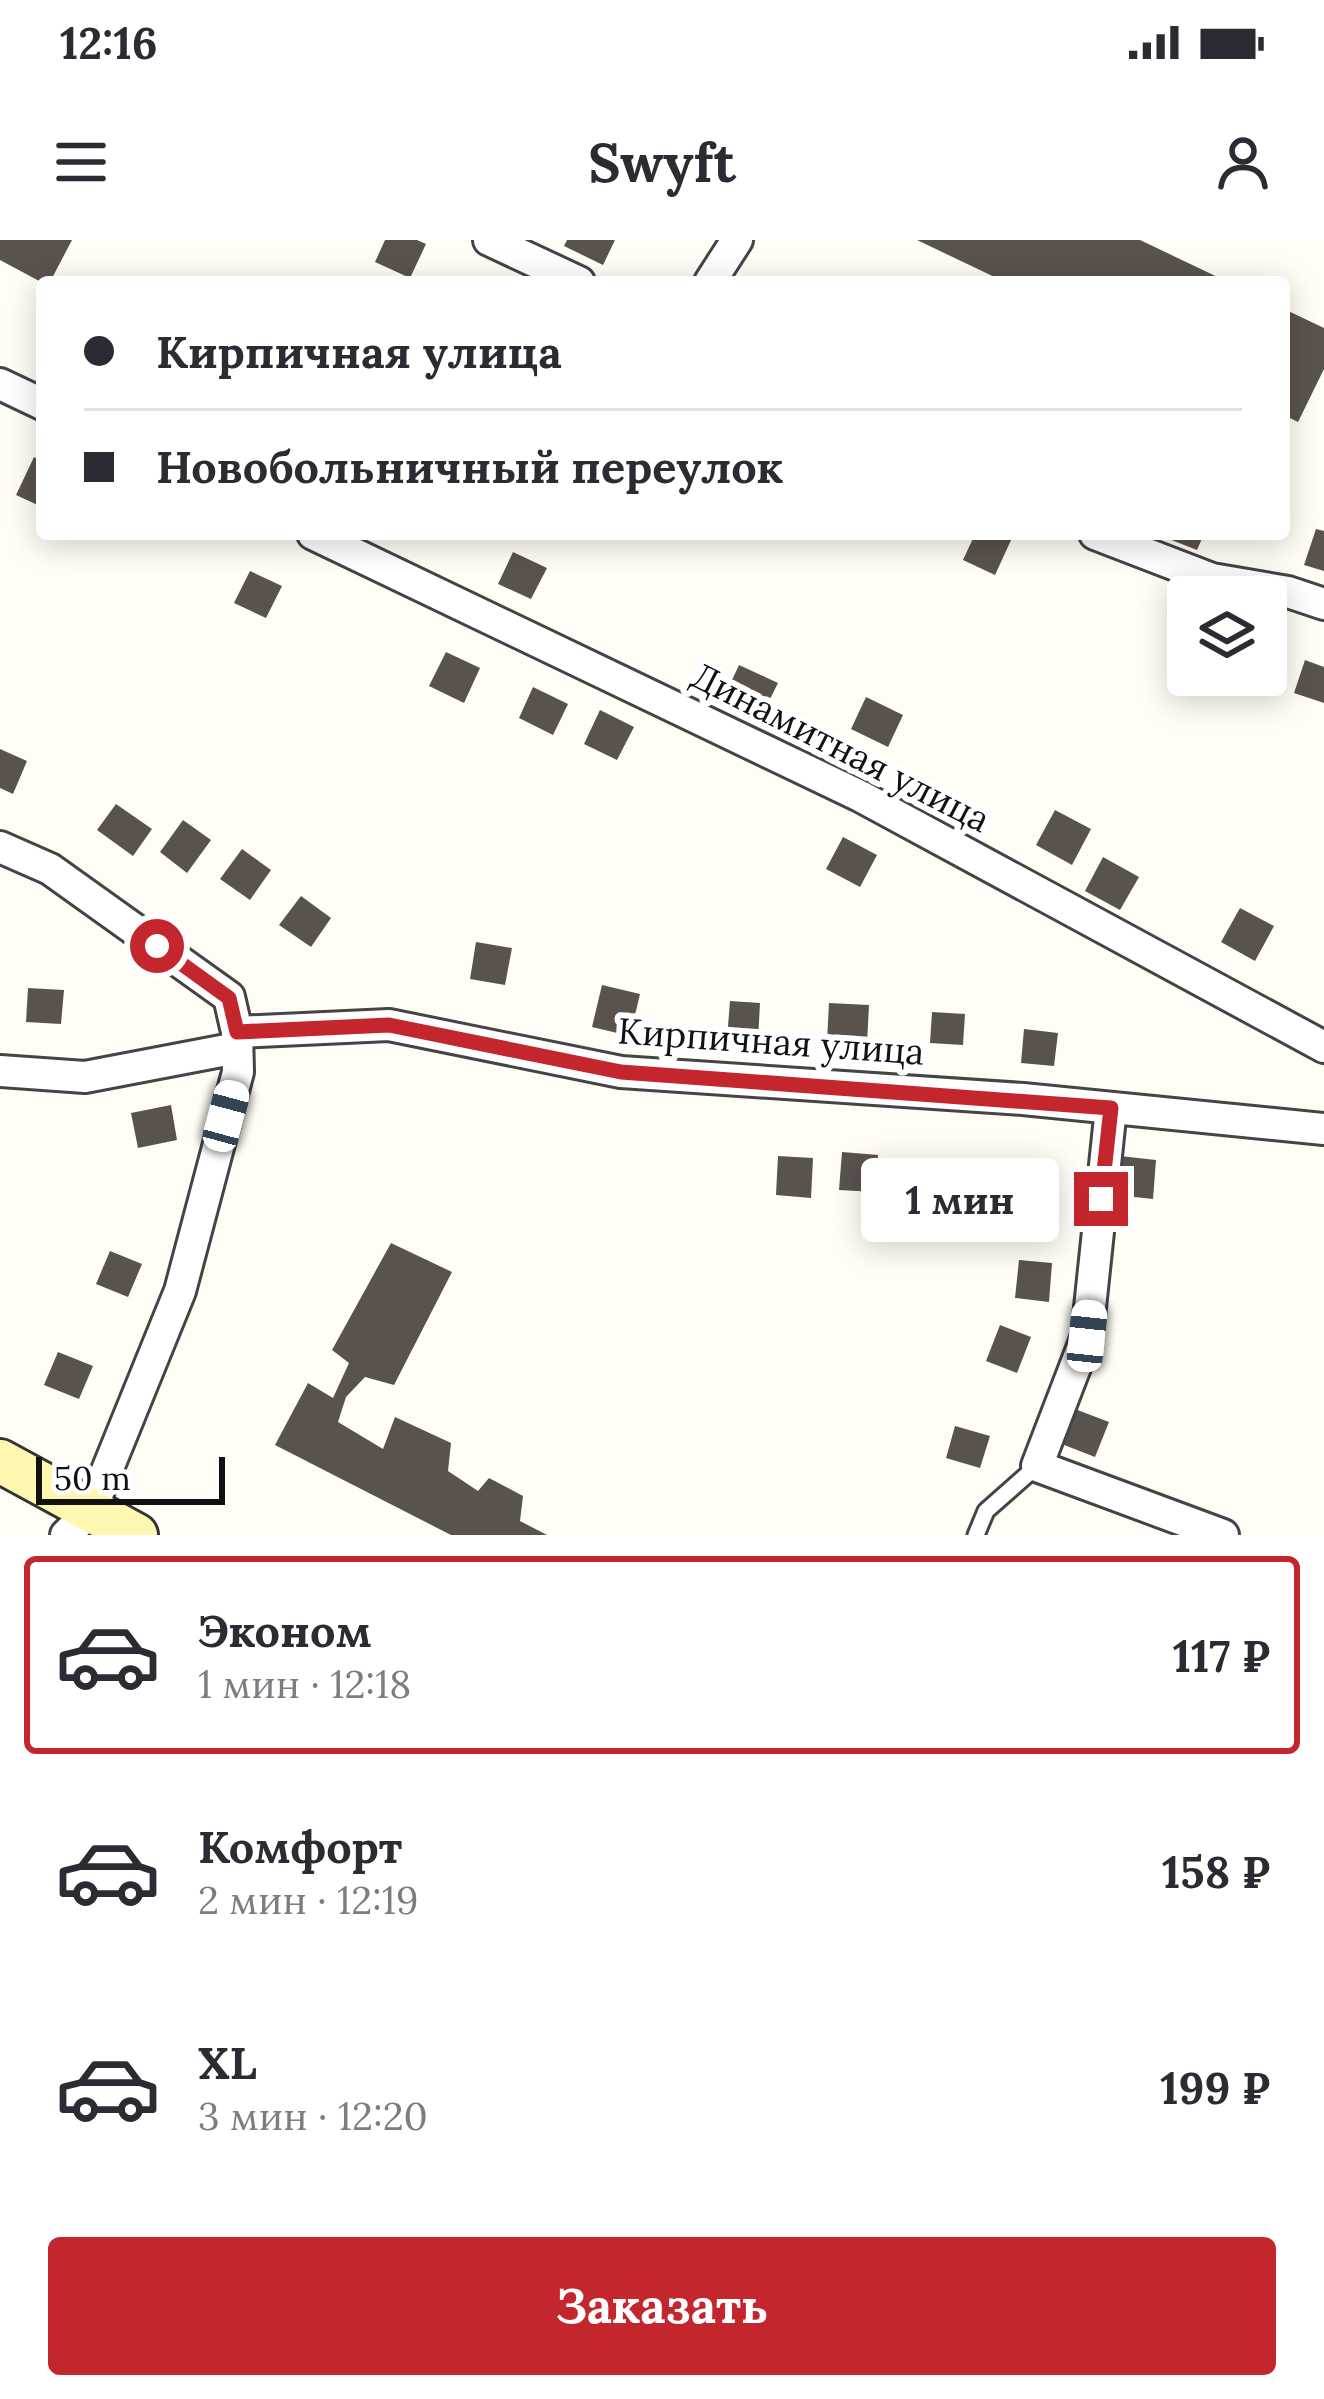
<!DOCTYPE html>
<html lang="ru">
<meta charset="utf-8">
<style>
:root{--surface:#fff;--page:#f2f2f3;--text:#2b2b33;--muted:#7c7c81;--line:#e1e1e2;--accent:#c4262e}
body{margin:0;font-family:Lora,serif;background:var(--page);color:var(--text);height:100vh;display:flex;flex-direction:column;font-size:45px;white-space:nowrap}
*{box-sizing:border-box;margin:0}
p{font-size:39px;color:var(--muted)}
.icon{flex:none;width:66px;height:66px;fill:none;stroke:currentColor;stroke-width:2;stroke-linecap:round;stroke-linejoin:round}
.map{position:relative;height:1295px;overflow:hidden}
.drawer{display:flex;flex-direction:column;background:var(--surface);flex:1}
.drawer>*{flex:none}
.top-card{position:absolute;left:36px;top:36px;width:1254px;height:264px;border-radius:12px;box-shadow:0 6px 30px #0003;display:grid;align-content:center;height:264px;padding:0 48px;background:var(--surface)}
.controls{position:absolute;left:1167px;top:336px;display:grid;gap:24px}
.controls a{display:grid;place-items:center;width:120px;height:120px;border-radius:12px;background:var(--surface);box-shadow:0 6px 30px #0003;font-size:60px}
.scale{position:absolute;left:36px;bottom:30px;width:189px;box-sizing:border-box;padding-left:12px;border:6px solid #111;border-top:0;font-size:33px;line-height:42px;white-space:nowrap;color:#111;-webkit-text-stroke:9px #fff;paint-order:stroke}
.end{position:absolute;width:54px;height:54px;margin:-27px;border:15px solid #c4262e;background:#fff;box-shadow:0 0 0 6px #fff}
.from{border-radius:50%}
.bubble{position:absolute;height:84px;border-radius:12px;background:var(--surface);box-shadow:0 6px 30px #0003;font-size:39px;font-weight:700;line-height:84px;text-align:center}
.car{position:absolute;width:36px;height:72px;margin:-36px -18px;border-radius:15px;box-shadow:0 0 9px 3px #0007;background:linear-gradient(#fff 24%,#345 0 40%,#fff 0 76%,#345 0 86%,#fff 0)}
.top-card b{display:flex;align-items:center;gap:42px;height:114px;font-size:45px}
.top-card b+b{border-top:3px solid var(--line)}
.top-card i{width:30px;height:30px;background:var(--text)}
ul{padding:21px 0 0;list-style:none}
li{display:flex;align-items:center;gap:36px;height:198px;margin:0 24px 18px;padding:0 24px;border:6px solid transparent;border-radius:12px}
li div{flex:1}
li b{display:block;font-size:45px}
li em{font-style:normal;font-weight:700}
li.selected{border-color:var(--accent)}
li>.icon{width:108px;height:108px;stroke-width:1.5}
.action{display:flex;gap:24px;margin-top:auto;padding:24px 48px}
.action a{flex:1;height:138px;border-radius:12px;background:var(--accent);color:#fff;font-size:48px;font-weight:700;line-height:138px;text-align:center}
.status{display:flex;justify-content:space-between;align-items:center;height:84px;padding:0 60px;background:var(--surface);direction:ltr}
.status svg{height:33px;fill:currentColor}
header{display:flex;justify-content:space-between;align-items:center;height:156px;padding:0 48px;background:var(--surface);font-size:54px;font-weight:700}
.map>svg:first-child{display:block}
.building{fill:#5a524d}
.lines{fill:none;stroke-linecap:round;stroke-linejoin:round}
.lane-casing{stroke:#444;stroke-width:21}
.street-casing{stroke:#444;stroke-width:36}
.secondary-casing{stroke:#333;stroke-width:48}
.lane{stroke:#fff;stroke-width:15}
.street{stroke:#fff;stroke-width:30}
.secondary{stroke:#fff6b0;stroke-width:42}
.route{stroke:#c4262e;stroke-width:15}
.labels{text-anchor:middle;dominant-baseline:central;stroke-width:12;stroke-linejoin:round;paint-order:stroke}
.street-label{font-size:36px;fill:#111;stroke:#fff}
</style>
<div class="status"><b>12:16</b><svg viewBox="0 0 49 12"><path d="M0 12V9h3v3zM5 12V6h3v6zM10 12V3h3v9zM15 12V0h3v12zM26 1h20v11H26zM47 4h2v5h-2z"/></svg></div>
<header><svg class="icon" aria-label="menu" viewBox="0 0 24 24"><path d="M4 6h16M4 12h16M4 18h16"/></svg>Swyft<svg class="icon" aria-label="person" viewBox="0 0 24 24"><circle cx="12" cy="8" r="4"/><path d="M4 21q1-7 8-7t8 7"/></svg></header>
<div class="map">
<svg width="1324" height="1295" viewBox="0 0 1324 1295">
<rect width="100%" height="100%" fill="#fffdf5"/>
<!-- building -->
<g class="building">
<path d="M0 0H72L50 42H41L0 20Z"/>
<path d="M385 0H417L426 4 410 38 375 22Z"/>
<path d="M567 0H615L603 25 564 6Z"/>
<path d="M917 0H1140L1228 42H1005Z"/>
<path d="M1284 69 1324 88V129L1298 182 1284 175Z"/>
<path d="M34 217 42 221V267L16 255Z"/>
<path d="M1316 289 1324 291V331L1304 325Z"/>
<path d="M975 294H1003L1012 298 995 335 963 320Z"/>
<path d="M1156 294H1204L1197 310Z"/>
<path d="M513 312 547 328 531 359 498 344Z"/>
<path d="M250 331 282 346 266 378 234 363Z"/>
<path d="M446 412 480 428 464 463 429 446Z"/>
<path d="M1305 420 1324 427V463L1294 453Z"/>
<path d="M739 425 778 443 762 475 724 457Z"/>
<path d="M533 447 568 464 553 495 519 478Z"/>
<path d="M866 457 903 475 888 507 851 489Z"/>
<path d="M600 470 634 487 617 520 584 504Z"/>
<path d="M0 509 27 521 13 554 0 548Z"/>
<path d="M116 564 152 589 133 616 97 590Z"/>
<path d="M1055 570 1091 589 1072 625 1036 605Z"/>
<path d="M183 580 211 600 187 633 160 612Z"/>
<path d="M843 597 877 615 860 647 826 629Z"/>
<path d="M242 609 271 630 250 660 220 639Z"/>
<path d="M1103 617 1139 637 1120 670 1085 651Z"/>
<path d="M301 656 331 678 311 707 279 685Z"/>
<path d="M1240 668 1274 686 1255 721 1221 702Z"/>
<path d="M476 702 512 708 505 745 470 739Z"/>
<path d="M602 745 640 754 630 796 592 787Z"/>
<path d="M28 748 64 750 61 784 26 782Z"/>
<path d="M730 761 760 763 758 801 727 799Z"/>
<path d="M829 763 869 765 867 804 827 801Z"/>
<path d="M932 772 965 774 963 805 930 803Z"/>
<path d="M1024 789 1058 793 1054 826 1021 823Z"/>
<path d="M171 865 177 900 138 908 131 873Z"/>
<path d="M842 912 878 915 876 952 839 950Z"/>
<path d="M778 916 813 918 811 958 776 955Z"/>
<path d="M1120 916 1156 920 1153 959 1116 955Z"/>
<path d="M933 926 970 929 967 962 931 960Z"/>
<path d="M391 1003 452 1032 394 1145 365 1137 346 1157 338 1182 383 1209 395 1177 451 1203 448 1231 478 1251 489 1238 523 1256 520 1281 547 1295H451L275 1205 308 1143 333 1158 349 1123 332 1110Z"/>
<path d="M110 1011 142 1024 128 1057 96 1044Z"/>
<path d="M1019 1020 1052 1023 1049 1062 1015 1058Z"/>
<path d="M1000 1085 1031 1097 1017 1133 986 1121Z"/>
<path d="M58 1112 93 1126 79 1159 44 1145Z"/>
<path d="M1067 1166 1109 1182 1095 1217 1054 1201Z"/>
<path d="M955 1186 990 1196 980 1228 946 1218Z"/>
</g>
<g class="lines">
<defs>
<path id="lane" d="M976 1295 986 1271 1037 1226"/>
<g id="street">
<path d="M489 0 579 42"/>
<path d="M710 42 737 0"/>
<path d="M0 144 42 164"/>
<path d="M313 294 860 556 1324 807"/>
<path d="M1095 294 1212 339 1288 352 1324 364"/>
<path d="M0 607 50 629 229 757 237 792 238 832 180 1051 91 1270 66 1295"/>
<path d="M237 792 389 785 621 832 1023 859 1324 889"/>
<path d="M0 831 85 837 237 808"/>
<path d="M1111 868 1087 1096 1037 1226 1223 1295"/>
</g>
<path id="secondary" d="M0 1221 136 1295"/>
</defs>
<!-- lane casing -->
<use href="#lane" class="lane-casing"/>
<!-- street casing -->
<use href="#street" class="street-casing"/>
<!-- secondary casing -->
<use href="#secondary" class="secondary-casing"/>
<!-- lane -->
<use href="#lane" class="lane"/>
<!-- street -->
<use href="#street" class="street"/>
<!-- secondary -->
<use href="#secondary" class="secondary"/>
</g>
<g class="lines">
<!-- route -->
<path class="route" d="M157 706 229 758 237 792 389 785 621 832 1111 868 1101 959"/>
</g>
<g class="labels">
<!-- street labels -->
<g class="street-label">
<text transform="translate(841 507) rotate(27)">Динамитная улица</text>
<text transform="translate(771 801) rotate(4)">Кирпичная улица</text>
</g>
</g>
</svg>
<div class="controls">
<a><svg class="icon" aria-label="layers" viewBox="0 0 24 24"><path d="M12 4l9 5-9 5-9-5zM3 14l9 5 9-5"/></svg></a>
</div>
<div class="scale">50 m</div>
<i class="end from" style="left:157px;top:706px"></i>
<i class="end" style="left:1101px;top:959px"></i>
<div class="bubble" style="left:861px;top:918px;width:198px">1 мин</div>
<i class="car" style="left:226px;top:876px;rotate:15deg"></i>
<i class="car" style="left:1087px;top:1096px;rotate:6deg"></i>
<div class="top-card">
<b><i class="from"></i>Кирпичная улица</b>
<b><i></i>Новобольничный переулок</b>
</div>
</div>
<section class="drawer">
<ul>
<li class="selected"><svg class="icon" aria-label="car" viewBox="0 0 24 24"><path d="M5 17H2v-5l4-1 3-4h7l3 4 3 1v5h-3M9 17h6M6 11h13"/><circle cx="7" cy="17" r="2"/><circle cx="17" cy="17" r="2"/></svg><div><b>Эконом</b><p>1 мин · 12:18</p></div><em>117 ₽</em></li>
<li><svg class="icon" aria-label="car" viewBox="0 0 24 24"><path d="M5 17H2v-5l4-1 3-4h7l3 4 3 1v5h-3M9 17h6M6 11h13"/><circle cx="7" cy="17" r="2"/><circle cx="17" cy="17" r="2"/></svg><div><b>Комфорт</b><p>2 мин · 12:19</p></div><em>158 ₽</em></li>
<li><svg class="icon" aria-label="car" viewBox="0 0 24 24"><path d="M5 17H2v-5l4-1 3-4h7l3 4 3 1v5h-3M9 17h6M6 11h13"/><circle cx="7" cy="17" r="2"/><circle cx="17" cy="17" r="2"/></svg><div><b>XL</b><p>3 мин · 12:20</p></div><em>199 ₽</em></li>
</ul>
<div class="action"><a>Заказать</a></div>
</section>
